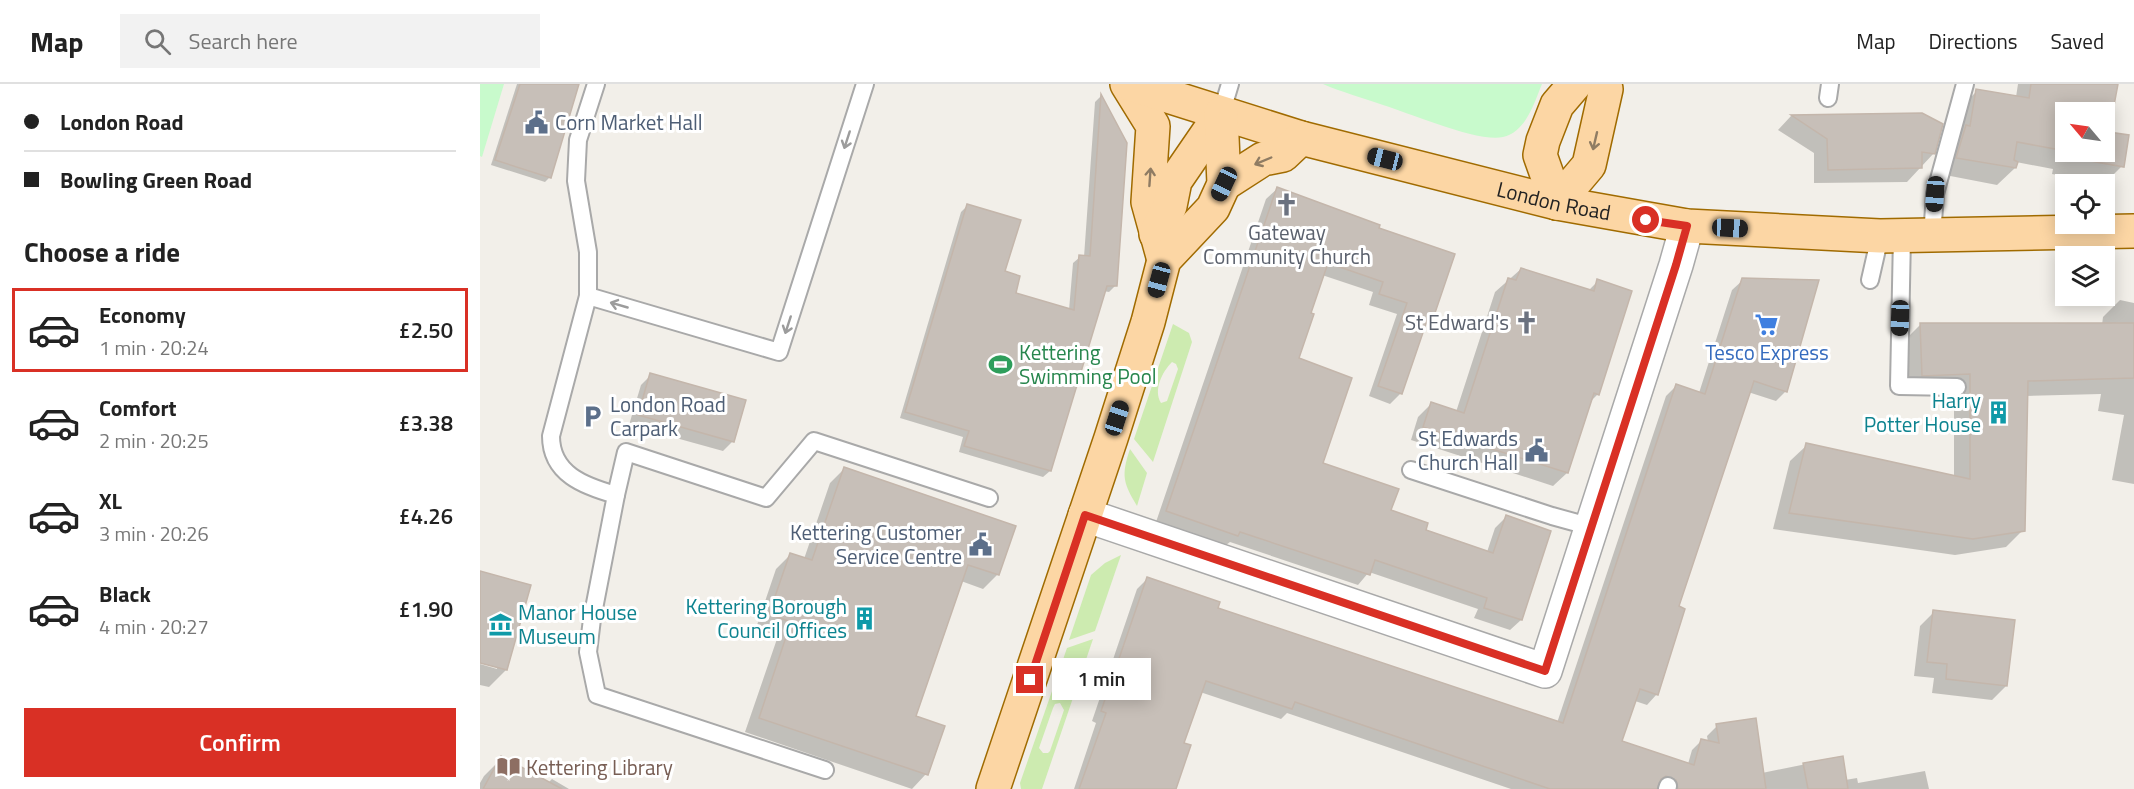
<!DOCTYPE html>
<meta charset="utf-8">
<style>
:root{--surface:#fff;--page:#f2f2f2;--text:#222;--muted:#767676;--line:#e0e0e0;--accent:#d93025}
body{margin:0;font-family:"Titillium Web",sans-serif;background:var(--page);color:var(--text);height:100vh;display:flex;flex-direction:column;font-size:22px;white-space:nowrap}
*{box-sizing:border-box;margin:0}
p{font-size:20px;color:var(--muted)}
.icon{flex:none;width:33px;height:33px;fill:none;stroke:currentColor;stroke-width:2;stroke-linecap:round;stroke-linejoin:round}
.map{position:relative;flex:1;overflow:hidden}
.details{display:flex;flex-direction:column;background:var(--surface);width:480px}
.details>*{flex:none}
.hud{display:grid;align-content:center;height:132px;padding:0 24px;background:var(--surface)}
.needle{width:39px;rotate:299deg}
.controls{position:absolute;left:1575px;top:18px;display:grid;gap:12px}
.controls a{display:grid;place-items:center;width:60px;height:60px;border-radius:0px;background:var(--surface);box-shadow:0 3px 15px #0003;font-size:30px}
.end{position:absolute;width:27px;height:27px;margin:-14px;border:8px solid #d93025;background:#fff;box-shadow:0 0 0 3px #fff}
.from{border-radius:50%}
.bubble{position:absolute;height:42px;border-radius:0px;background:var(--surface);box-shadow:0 3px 15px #0003;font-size:20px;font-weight:600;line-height:42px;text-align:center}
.car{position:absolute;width:18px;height:36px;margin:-18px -9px;border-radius:8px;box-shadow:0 0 4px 2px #0007;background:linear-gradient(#222 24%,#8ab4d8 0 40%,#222 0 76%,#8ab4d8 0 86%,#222 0)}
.hud b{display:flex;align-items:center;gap:21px;height:57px;font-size:22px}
.hud b+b{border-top:2px solid var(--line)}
.hud i{width:15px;height:15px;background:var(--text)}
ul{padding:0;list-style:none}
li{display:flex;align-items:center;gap:18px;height:84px;margin:0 12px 9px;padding:0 12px;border:3px solid transparent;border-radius:0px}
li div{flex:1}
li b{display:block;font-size:22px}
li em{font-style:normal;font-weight:600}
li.active{border-color:var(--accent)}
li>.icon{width:54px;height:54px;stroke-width:1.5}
h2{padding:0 24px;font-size:27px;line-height:72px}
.primary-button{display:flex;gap:12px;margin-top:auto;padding:12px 24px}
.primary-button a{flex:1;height:69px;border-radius:0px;background:var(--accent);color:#fff;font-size:24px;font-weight:600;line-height:69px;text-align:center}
header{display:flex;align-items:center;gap:36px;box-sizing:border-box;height:84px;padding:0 30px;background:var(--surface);border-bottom:2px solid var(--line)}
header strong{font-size:28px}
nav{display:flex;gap:33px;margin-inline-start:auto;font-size:21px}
.search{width:420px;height:54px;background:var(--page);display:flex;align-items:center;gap:15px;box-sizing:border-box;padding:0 21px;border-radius:0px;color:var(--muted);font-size:22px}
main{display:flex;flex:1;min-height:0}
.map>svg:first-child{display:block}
.grass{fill:#cdebb0;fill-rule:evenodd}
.park{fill:#c8facc}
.shadow{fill:#0003;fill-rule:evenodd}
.building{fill:#c7bfb8;stroke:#c4b6ab;stroke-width:1.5}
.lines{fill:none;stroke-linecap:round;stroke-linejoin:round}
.service-casing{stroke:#a9a9a9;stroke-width:20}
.minor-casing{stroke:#a9a9a9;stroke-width:36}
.primary-casing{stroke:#a06b00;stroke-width:36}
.service{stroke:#fff;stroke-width:16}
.minor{stroke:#fff;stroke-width:33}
.primary{stroke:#fcd6a4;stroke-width:33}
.oneway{stroke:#9c9c9c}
.oneway2{stroke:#8f7c63}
.route{stroke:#d93025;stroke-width:8}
.labels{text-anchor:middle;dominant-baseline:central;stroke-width:6;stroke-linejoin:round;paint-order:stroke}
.service-label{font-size:21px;fill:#4e5e75;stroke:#fff;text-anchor:start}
.street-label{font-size:21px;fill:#222;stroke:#fff}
.worship-label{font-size:21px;fill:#5b616d;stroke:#fff}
.leisure-label{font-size:21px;fill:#27864d;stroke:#fff;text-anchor:start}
.shop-label{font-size:21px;fill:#366cbe;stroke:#fff}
.culture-label{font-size:21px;fill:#0d838f;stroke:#fff;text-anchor:end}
.education-label{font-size:21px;fill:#785e54;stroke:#fff;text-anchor:start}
</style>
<header>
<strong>Map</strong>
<div class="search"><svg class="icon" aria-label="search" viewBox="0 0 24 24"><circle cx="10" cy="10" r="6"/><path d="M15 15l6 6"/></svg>Search here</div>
<nav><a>Map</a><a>Directions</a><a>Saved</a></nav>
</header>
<main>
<section class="details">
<div class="hud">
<b><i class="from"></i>London Road</b>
<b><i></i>Bowling Green Road</b>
</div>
<h2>Choose a ride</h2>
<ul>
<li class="active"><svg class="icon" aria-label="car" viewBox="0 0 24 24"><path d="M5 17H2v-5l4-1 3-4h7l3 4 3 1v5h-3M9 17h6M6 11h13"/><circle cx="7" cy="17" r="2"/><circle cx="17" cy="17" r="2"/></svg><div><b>Economy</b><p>1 min · 20:24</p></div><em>£2.50</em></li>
<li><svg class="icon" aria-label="car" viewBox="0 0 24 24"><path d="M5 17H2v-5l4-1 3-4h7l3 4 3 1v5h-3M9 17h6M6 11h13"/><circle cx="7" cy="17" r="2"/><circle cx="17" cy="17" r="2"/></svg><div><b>Comfort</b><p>2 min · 20:25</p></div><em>£3.38</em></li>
<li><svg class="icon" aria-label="car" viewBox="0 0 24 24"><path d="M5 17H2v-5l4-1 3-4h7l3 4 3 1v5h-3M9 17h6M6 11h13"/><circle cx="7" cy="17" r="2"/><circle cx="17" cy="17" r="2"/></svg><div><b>XL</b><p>3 min · 20:26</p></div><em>£4.26</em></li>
<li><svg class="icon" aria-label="car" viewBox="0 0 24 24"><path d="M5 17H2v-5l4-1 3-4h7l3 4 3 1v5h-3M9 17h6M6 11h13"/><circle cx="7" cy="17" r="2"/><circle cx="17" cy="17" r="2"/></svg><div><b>Black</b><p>4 min · 20:27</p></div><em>£1.90</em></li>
</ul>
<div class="primary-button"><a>Confirm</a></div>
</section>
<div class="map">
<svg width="1654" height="705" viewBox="0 0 1654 705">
<rect width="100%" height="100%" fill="#f2efe9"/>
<!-- grass -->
<g class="grass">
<path d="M693 240 709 249 712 258 673 378 654 355ZM692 278 696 280 698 285 687 317 681 319C673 306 682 288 692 278Z"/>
<path d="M650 365 667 389 657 422C643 399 641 391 650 365Z"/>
<path d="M641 471 615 547 589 556 611 491 625 479Z"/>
<path d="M613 555 562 705H541L540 699 587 564ZM580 619 584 626 570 667 568 669H563L559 664 573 624 575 620Z"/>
</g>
<!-- park -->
<g class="park">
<path d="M0 0H24L2 73 0 72Z"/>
<path d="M843 0H1062C1054 19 1046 48 1023 53 999 59 929 29 903 21 884 14 861 8 843 0Z"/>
</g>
<!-- shadow -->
<g class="shadow">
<path d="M37 0H98L70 93 65 98 11 81Z"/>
<path d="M1538 0H1636L1627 49 1642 82 1625 99 1572 90 1573 85 1536 78 1535 84 1517 101 1460 90 1480 24 1497 7 1536 13ZM1586 28H1624V68H1586Z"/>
<path d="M621 12 646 60 635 202 629 208 623 207 570 387 563 393 479 368 483 353 420 334 481 128 487 122 534 210 589 226 593 179 600 173H604L615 18Z"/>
<path d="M1441 30 1454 69 1427 98 1334 99V69L1298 46 1311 32Z"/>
<path d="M797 105 897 145 954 228 946 236 921 309 910 320 889 312 917 230 889 221 893 208 842 191 817 275 841 380 910 427 944 447 1007 468 1015 444 1026 433 1041 536 1030 546 994 534 998 525 889 488 878 501 750 458 746 461 676 438 786 115Z"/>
<path d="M1041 185 1108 207 1118 197V310L1110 318 1087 389 1073 402 931 356 938 333 951 320 976 328 1015 208Z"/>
<path d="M1263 196 1306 307 1296 317 1268 308 1197 523 1177 610 1167 621 1155 617 1141 658 1208 680 1212 666 1222 656 1228 658 1227 652 1237 642 1282 689 1361 673 1365 696 1377 694 1378 699 1445 687 1449 705H1185L1175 701 1169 705H1031L807 629 801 635 720 608 702 659 694 705H594L616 639 612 637 657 505 667 495 736 525 1077 639 1186 312 1196 302 1219 309 1252 206Z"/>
<path d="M1640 216 1654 219V400L1632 396 1644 331 1618 327 1621 310 1546 312 1543 446 1526 463 1475 471 1293 445 1310 377 1327 361 1474 393V306L1425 308 1424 257 1441 240 1622 241 1623 233Z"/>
<path d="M171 291 253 357 243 367 149 341 161 301Z"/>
<path d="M364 385 518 490 503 505 481 497 434 633 446 690 432 705 265 648 298 552 276 544 296 485 310 471 324 475 350 399Z"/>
<path d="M0 489 26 586 9 603 0 601V580L17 585V582L0 577Z"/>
<path d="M1454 528 1526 602 1512 616 1452 609 1454 594 1434 592 1440 542Z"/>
<path d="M22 674 68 699 72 695 89 705H0V699L4 692Z"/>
</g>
<!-- building -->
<g class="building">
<path d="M40 0H99L71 94 15 76Z"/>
<path d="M1551 0H1638L1629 48 1649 51 1644 83 1589 73V68H1587H1624V28H1586V67L1537 58 1534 76 1538 78 1536 84 1476 74 1486 41 1490 42 1496 5 1549 14Z"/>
<path d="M621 10 647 59 637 202H627L571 387 484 362 489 347 425 328 487 120 541 136 525 187 540 192 536 209 594 226 599 171 610 172Z"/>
<path d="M1442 29 1463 40 1455 70 1442 68V84L1348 86 1347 55 1311 31Z"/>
<path d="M797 103 900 141 899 144 975 170 955 229 950 228 922 310 898 302 927 219 899 210 903 198 848 179 831 229 834 230 819 274 872 294 843 379 919 405 911 426 948 439 946 446 1013 469 1026 431 1071 447 1042 536 1004 524 1007 514 895 476 890 491 760 448 758 452 686 427Z"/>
<path d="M1041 184 1114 207 1117 195 1152 207 1119 311 1114 309 1088 389 943 343 951 318 984 329 1028 194 1036 196Z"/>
<path d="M1262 194 1339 196 1307 308 1274 297 1199 522 1205 525 1178 611 1160 605 1142 657 1214 681 1221 655 1239 659 1236 640 1276 634 1286 705H1198L1196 696 1186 692 1181 695 1177 705H1070L815 618 812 625 726 597 704 659 711 661 696 705H599L626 629 621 627 667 493 740 518 738 524 1083 639 1196 300 1225 310Z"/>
<path d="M1440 239H1654V294L1548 297 1545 447 1493 455 1309 429 1326 359 1490 395V290L1442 292Z"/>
<path d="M170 289 266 316 254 358 158 331Z"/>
<path d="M364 383 536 442 519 491 488 481 436 632 465 642 448 691 279 634 311 538 289 530 310 469 332 476Z"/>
<path d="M0 487 51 501 27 586 0 579Z"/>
<path d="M1453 526 1535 536 1527 602 1466 595 1467 580 1447 578Z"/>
<path d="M21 672 82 705H3Z"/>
<path d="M1363 672 1368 705H1328L1323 679Z"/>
</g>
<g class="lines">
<defs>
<g id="service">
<path d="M116 0 98 56 96 97 108 168V212L299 268 385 0"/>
<path d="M1348 14 1350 0"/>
<path d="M741 30 750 0"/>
<path d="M1422 152 1419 302 1477 303"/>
<path d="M1452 152 1455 110 1485 0"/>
<path d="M1390 196 1400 152"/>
<path d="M108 212 71 352C71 390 104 402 136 411L112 535 108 568 117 611 345 686"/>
<path d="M931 386 1072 432 1112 443"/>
<path d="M136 411 146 368 286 414 334 357 509 414"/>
<path d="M1187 705 1188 702"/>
</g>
<path id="minor" d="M605 431 1065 587 1196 181 1207 142"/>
<g id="primary">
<path d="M647 0 673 42 668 118 684 176"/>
<path id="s1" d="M650 0 821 54 1077 119 1207 142 1400 152 1654 147"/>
<path d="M744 100 783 75 803 71 821 54"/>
<path d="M1077 119 1109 81 1126 5 1124 0"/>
<path d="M1077 119 1060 71 1063 57 1077 21 1095 0"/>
<path d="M676 150 690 122 695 97 741 30"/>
<path d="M513 705 631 354 668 238 684 176 733 124 744 100 741 30"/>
</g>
</defs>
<!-- service casing -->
<use href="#service" class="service-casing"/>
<!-- minor casing -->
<use href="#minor" class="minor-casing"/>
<!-- primary casing -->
<use href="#primary" class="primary-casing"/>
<!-- service -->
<use href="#service" class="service"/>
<!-- minor -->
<use href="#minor" class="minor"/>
<!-- primary -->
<use href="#primary" class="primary"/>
</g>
<!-- one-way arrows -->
<defs><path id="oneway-shaft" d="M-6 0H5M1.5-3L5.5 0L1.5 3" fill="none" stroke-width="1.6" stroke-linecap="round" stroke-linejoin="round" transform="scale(1.5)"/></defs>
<g class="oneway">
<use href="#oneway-shaft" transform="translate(367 56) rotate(108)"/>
<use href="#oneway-shaft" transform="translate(139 221) rotate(-164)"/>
<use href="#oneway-shaft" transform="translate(308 241) rotate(108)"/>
</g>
<g class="oneway2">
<use href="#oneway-shaft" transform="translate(1115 57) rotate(103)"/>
<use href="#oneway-shaft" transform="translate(783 77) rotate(157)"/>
<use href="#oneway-shaft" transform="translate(670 93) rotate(-86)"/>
</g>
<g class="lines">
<!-- route -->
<path class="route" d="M550 596 605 431 1065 587 1196 181 1207 142 1166 136"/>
</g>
<!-- icons -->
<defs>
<symbol id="civic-bare" viewBox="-9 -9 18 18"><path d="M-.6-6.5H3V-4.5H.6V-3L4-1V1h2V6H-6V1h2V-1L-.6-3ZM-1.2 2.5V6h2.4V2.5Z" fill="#5c6f8a" stroke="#fff" stroke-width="2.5" paint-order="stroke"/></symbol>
<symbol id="church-bare" viewBox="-9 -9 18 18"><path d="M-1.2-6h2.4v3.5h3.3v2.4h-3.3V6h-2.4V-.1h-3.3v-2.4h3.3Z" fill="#6b7280" stroke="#fff" stroke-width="2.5" paint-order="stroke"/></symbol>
<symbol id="supermarket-bare" viewBox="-9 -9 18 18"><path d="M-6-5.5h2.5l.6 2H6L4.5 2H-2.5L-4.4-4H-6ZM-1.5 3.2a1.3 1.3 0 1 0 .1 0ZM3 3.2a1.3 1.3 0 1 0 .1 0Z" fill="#3f7fe0" stroke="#fff" stroke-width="2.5" paint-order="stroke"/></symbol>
<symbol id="stadium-bare" viewBox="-9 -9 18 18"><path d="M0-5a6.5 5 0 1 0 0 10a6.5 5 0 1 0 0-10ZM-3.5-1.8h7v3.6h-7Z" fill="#2e9e5b" stroke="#fff" stroke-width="2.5" paint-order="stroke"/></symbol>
<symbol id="building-bare" viewBox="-9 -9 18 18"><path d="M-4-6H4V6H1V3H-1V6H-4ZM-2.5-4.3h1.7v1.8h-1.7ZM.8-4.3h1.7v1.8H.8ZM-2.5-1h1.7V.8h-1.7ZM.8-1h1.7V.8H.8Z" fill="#0f9aa8" stroke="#fff" stroke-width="2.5" paint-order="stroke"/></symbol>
<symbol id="parking-bare" viewBox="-9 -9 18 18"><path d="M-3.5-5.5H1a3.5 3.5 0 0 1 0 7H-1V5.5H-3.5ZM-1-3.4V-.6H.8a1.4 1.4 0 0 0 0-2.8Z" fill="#5c6f8a" stroke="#fff" stroke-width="2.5" paint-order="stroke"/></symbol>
<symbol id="museum-bare" viewBox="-9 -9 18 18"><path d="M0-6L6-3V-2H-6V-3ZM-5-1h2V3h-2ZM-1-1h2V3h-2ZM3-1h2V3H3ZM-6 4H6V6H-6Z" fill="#0f9aa8" stroke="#fff" stroke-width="2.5" paint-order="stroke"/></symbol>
<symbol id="library-bare" viewBox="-9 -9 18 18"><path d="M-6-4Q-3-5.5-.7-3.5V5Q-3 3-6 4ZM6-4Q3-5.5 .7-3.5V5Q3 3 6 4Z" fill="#8d6e63" stroke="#fff" stroke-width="2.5" paint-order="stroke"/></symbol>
</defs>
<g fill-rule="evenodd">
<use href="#civic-bare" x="40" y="22" width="33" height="33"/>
<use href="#church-bare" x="790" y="104" width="33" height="33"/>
<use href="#church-bare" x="1030" y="222" width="33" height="33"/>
<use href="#supermarket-bare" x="1270" y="224" width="33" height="33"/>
<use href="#stadium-bare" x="504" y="264" width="33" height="33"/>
<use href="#building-bare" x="1502" y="312" width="33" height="33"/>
<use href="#parking-bare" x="96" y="316" width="33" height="33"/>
<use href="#civic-bare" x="1040" y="350" width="33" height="33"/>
<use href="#civic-bare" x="484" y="444" width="33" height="33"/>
<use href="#building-bare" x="368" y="518" width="33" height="33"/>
<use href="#museum-bare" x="4" y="524" width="33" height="33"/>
<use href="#library-bare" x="12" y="666" width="33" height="33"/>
</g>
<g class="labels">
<!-- service labels -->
<g class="service-label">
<text x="75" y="38">Corn Market Hall</text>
<text x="130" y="320">London Road<tspan x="130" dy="24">Carpark</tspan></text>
<text x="1038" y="354" text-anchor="end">St Edwards<tspan x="1038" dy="24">Church Hall</tspan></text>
<text x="482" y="448" text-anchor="end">Kettering Customer<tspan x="482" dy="24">Service Centre</tspan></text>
</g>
<!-- street labels -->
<g class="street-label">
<text stroke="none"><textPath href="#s1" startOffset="440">London Road</textPath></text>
</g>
<!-- worship labels -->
<g class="worship-label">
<text x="807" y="148">Gateway<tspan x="807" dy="24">Community Church</tspan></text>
<text x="1029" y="238" text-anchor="end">St Edward's</text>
</g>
<!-- leisure labels -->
<g class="leisure-label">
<text x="539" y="268">Kettering<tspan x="539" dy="24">Swimming Pool</tspan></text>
</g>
<!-- shop labels -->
<g class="shop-label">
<text x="1287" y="268">Tesco Express</text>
</g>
<!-- culture labels -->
<g class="culture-label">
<text x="1501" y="316">Harry<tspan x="1501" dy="24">Potter House</tspan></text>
<text x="367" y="522">Kettering Borough<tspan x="367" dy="24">Council Offices</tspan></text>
<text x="38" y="528" text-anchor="start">Manor House<tspan x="38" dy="24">Museum</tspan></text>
</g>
<!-- education labels -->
<g class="education-label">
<text x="46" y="683">Kettering Library</text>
</g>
</g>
</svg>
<div class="controls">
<a><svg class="needle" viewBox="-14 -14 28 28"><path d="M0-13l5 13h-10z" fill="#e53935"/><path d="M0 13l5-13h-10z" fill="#767676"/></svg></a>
<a><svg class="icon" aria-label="locate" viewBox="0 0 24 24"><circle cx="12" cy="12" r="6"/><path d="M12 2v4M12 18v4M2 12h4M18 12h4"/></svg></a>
<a><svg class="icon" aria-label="layers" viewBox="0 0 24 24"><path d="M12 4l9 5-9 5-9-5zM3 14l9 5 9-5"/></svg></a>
</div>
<i class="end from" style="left:1166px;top:136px"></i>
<i class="end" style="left:550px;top:596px"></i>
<div class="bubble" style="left:572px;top:574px;width:99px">1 min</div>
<i class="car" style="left:905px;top:75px;rotate:284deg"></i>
<i class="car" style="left:744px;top:100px;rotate:205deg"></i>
<i class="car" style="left:1455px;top:110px;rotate:184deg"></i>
<i class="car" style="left:1250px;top:144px;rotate:93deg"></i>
<i class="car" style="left:679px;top:196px;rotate:195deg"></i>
<i class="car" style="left:1420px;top:234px;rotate:182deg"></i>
<i class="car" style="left:637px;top:334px;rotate:18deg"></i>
</div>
</main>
